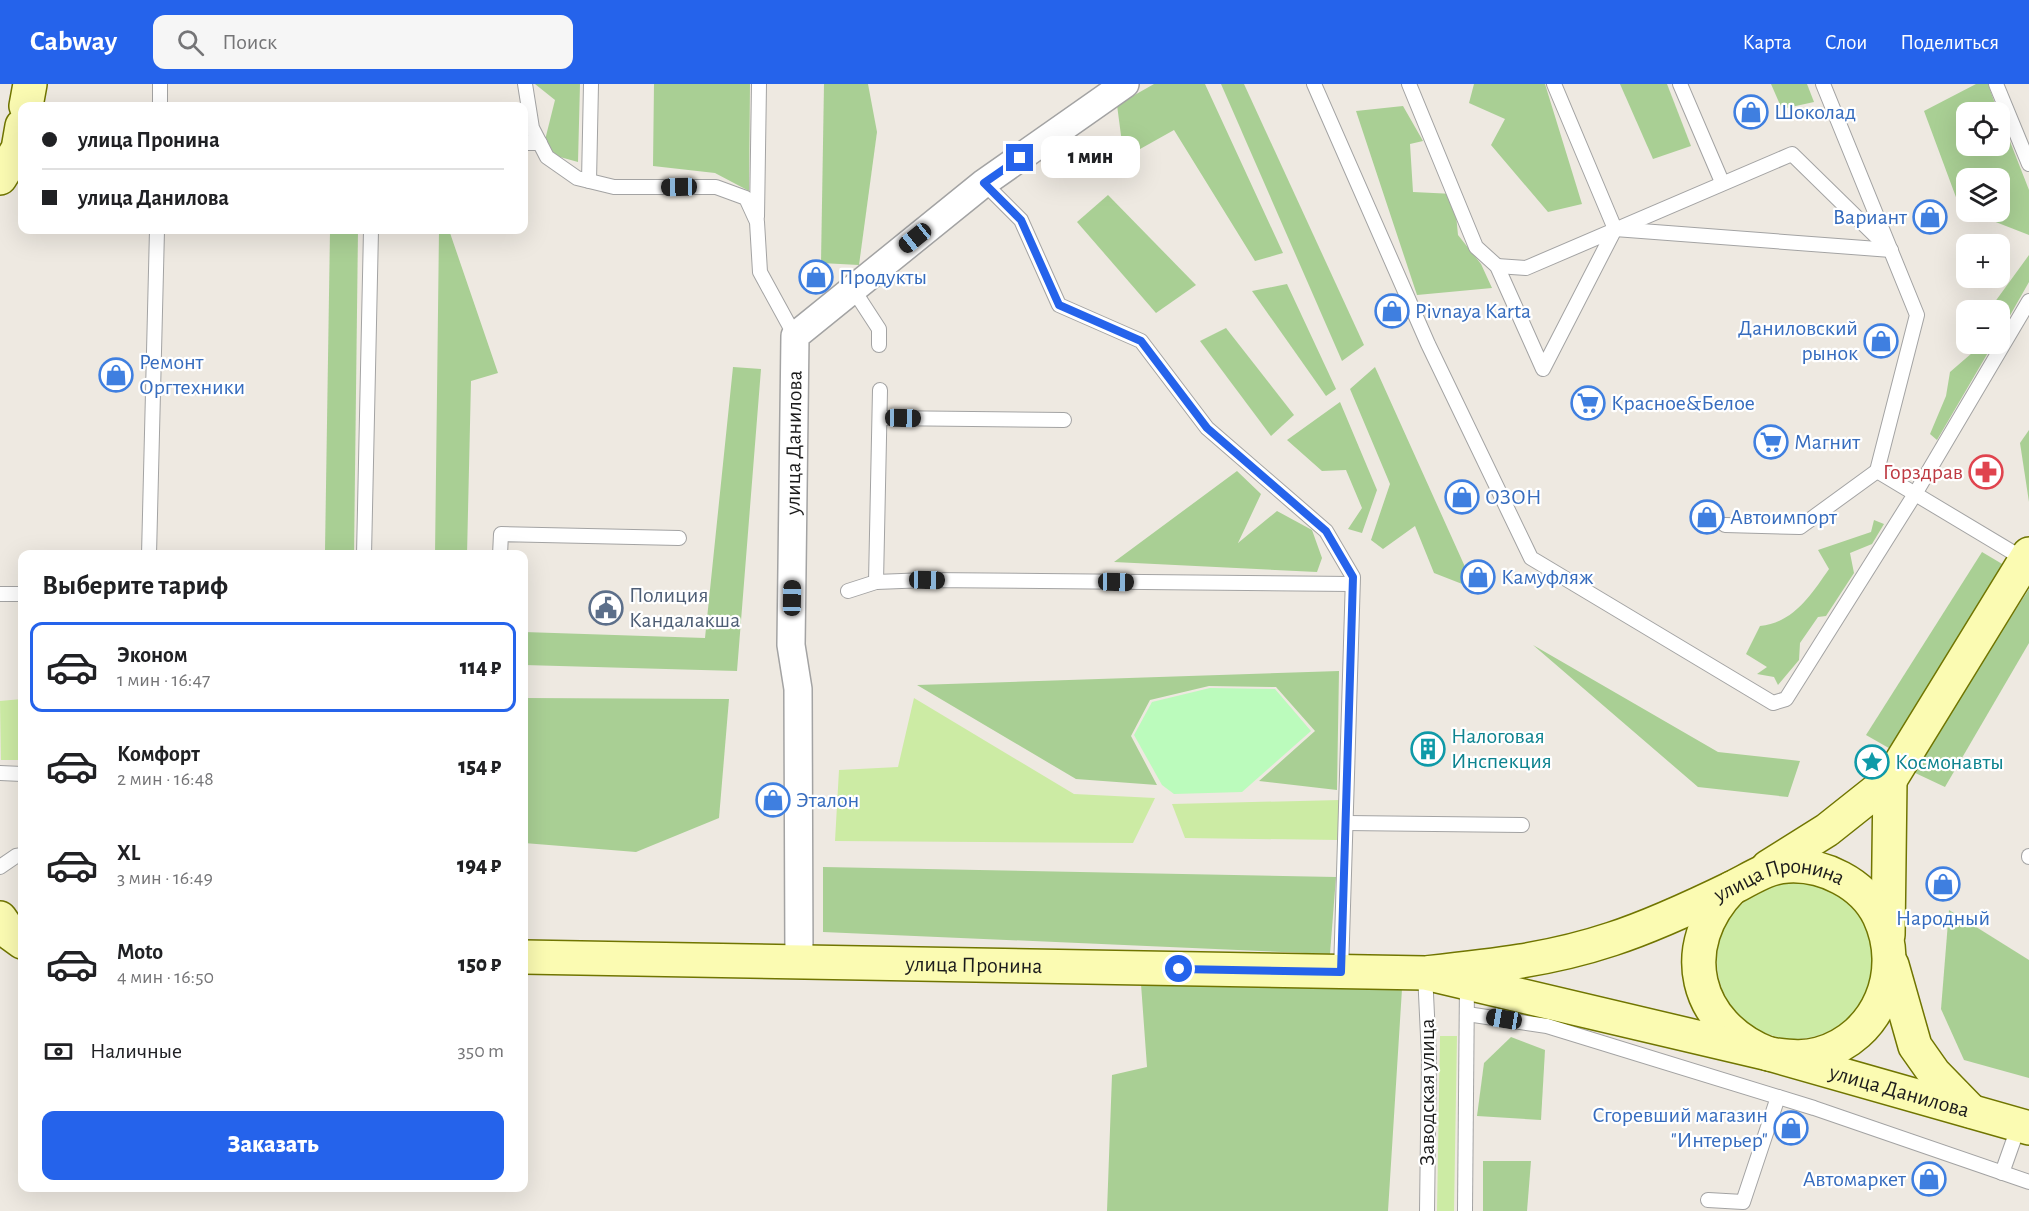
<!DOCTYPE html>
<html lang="ru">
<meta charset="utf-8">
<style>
:root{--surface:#fff;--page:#f6f6f6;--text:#202124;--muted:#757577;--line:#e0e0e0;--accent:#2563eb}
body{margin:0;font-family:"Alegreya Sans",sans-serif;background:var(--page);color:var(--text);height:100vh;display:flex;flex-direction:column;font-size:22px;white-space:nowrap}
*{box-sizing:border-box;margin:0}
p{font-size:20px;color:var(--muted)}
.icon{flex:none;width:33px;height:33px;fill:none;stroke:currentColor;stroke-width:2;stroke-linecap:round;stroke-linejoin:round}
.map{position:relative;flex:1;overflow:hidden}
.panel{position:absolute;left:18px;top:466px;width:510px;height:642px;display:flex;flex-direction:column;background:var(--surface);border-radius:12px;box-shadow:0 6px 24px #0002}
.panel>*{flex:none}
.banner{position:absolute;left:18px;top:18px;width:510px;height:132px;border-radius:12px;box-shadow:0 6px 24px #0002;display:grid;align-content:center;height:132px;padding:0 24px;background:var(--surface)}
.fabs{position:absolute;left:1956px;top:18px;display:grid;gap:12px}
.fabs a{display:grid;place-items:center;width:54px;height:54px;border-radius:12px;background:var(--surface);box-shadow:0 6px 24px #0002;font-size:30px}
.end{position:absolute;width:27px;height:27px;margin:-14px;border:8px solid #2563eb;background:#fff;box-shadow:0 0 0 3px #fff}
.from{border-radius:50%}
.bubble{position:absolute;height:42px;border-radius:12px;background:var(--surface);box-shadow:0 6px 24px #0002;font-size:20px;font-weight:800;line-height:42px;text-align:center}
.car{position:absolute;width:18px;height:36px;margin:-18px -9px;border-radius:8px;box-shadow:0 0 4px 2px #0007;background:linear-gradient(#222 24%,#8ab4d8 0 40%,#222 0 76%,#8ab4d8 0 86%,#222 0)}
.banner b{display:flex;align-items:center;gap:21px;height:57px;font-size:22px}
.banner b+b{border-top:2px solid var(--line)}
.banner i{width:15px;height:15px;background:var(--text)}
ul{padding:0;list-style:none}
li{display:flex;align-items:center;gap:18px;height:90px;margin:0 12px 9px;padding:0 12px;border:3px solid transparent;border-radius:12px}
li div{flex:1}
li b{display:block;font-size:22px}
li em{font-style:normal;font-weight:800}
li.on{border-color:var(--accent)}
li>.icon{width:54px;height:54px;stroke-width:1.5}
h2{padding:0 24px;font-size:27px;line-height:72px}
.pay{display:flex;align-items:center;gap:15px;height:66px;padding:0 24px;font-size:22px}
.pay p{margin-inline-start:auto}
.action{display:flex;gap:12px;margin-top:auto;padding:12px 24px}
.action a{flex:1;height:69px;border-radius:12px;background:var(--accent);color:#fff;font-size:24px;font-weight:800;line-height:69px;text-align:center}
header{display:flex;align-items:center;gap:36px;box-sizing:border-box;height:84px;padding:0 30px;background:var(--accent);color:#fff}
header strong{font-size:28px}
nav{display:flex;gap:33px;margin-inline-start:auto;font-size:21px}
.search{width:420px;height:54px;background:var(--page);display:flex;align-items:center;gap:15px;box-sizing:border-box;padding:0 21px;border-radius:12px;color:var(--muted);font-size:22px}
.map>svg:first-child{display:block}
.grass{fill:#cceba4}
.forest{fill:#a9cf94}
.park{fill:#bbfbbc}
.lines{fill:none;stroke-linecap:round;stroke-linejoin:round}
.lane-casing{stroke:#a3a3a3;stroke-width:16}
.street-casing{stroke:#a3a3a3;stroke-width:30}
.secondary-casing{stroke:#707501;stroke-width:36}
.lane{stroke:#fff;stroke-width:14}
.street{stroke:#fff;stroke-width:27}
.secondary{stroke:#fbfbb2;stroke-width:33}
.route{stroke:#2563eb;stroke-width:8}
.labels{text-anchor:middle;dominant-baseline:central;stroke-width:4.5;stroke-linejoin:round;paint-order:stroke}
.shop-label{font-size:22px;fill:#366cbe;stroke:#fff;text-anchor:start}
.street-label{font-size:22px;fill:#1c1c1c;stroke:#fff}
.health-label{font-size:22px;fill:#be3a42;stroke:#fff;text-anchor:end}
.service-label{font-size:22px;fill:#4e5e75;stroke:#fff;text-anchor:start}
.culture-label{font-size:22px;fill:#0d838f;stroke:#fff;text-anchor:start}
</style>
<header>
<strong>Cabway</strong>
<div class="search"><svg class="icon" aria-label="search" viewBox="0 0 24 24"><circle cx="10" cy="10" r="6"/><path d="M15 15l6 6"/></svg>Поиск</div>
<nav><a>Карта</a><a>Слои</a><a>Поделиться</a></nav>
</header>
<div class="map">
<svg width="2029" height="1127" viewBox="0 0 2029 1127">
<rect width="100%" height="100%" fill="#eee9e1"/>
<!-- grass -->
<g class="grass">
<path d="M914 614 1074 710 1155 714 1133 759 835 757 839 686 898 683Z"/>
<path d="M22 615V676H1L0 617Z"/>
<path d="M1340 716 1339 756 1185 754 1172 720Z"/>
<circle cx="1795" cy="877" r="78"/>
<path d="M1440 952H1457L1454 1127H1437Z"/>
</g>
<!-- forest -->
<g class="forest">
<path d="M535 0H580L578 78 542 68 555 16Z"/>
<path d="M654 0H750L749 107 715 89 653 82Z"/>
<path d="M824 0H868L877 48 859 181 821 179Z"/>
<path d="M1154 0H1205L1283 169 1255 177 1174 46 1124 74 1117 21Z"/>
<path d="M1221 0H1244L1364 261 1342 277Z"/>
<path d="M1474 0H1545L1582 120 1548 128 1491 61 1505 35 1469 19Z"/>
<path d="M1620 0H1667L1691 62 1653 75Z"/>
<path d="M1771 0H1807L1814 18 1782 25Z"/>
<path d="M1976 0H1988L1998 28H1966V62H2000V32L2029 106V151L1970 128H2000V94H1966V126L1960 124 1924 27Z"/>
<path d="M1403 22 1423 57 1410 60 1413 108 1454 110 1458 151 1481 180 1492 204 1417 211 1356 27Z"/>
<path d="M1108 111 1196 201 1156 229 1077 138Z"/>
<path d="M330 146H358L354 471 325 467Z"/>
<path d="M439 146H449L498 289 471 297 467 471H435Z"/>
<path d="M2029 171V198L2000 249V226H1989Z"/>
<path d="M1287 200 1336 305 1326 312 1252 207Z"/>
<path d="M1226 244 1294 331 1271 352 1200 257Z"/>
<path d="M1974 260H1993L1937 356 1930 350 1946 312 1950 288 1972 269Z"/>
<path d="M733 283 761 285 737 587 524 581V548L705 554Z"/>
<path d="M1375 283 1475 505 1434 489 1415 442 1383 465 1371 456 1390 400 1350 305Z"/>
<path d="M1340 318 1377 406 1362 449 1348 445 1362 424 1346 386 1322 387 1287 356Z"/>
<path d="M2029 346V418L2020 359Z"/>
<path d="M1237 387 1261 410 1238 459 1277 427 1312 446 1322 474 1317 488 1114 478Z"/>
<path d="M1874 436 1884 440 1872 460 1850 469 1854 489 1826 532 1818 533 1800 559 1799 576 1778 601 1774 593 1757 590 1767 583 1746 570 1760 542C1793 539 1811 511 1829 485L1818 466 1871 448Z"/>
<path d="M1982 468 2014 487 1901 671 1866 651Z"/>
<path d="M2029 505V559L1945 703 1911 687Z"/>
<path d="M1533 561 1718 668 1800 677 1788 713 1698 703Z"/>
<path d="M1339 587 1337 706 1259 697 1315 647 1276 603 1209 602 1150 616 1131 652 1157 701 1076 695 917 601Z"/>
<path d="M524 614 729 615 719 734 636 768 524 759Z"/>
<path d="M823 783 1336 793 1330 870 823 848Z"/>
<path d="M1949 826 2029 876V994L1964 976 1941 925Z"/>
<path d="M1141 900 1402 905 1388 1127H1107L1112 991 1147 983Z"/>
<path d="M1511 953 1545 966 1541 1036 1477 1032 1484 979Z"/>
<path d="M1483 1077H1531L1527 1127H1483Z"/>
</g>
<!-- park -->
<path class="park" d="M1210 604 1275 605 1311 647 1242 708 1174 710 1162 701 1134 651 1152 618Z"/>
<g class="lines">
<defs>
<g id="lane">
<path d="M525 0 532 44 547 73 577 94 614 103H716L746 114 757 138 760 188 795 252"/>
<path d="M1314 0 1428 260 1531 474 1773 619 1786 615 1915 410 2029 217"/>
<path d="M1409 0 1476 163 1497 182 1543 285 1615 145"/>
<path d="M1554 0 1615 145 1891 166"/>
<path d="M1680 0 1722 98"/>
<path d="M1823 0 1917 231 1877 387 2027 477"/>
<path d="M1996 0 2029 80"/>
<path d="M160 22V0"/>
<path d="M524 59H540"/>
<path d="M589 97 591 0"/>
<path d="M984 99 1021 136 1059 221 1141 257 1207 344 1326 447 1353 493 1341 888"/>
<path d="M757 133 759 0"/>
<path d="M1497 182 1526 184 1792 70 1887 163"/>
<path d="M853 205 879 245V261"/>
<path d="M880 334 1064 336"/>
<path d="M1725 441 1800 443 1877 387"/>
<path d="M149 471 157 146"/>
<path d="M364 471 371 146"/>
<path d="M500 471 501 450 679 454"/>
<path d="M876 498 927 496 1352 500"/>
<path d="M848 507 876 498 880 306"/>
<path d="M0 510H22"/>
<path d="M0 689 22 690"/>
<path d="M1346 739 1522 741"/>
<path d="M2029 772V773"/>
<path d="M0 783 16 772 22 771"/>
<path d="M1425 889 1429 973 1427 1127"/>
<path d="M1467 930 1547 942 1814 1024 2029 1098"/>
<path d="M2002 1089 2019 1041"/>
<path d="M1708 1116 1743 1118 1778 1013"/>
<path d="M1465 1127 1467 899"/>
</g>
<g id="street">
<path id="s1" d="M799 878 798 605 791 561 795 252 984 99 1125 0"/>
</g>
<g id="secondary">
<path d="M26 22 30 0"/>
<path d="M0 94 18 65 22 42"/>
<path d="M1768 783 1827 746 1890 696 2029 470"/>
<path id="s2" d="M1732 804C1675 862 1694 941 1769 970L2029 1044"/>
<path d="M0 834 11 850 22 858"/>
<path d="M1888 851 1890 696"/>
<path id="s3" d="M524 873 1425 889C1491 882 1549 876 1612 855 1649 843 1699 820 1734 803 1752 794 1767 783 1788 782 1823 780 1863 799 1879 832 1905 887 1879 953 1819 970 1802 975 1786 972 1769 970L1425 889"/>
<path d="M1892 881 1915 962 1934 989 1971 1027"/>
</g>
</defs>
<!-- lane casing -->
<use href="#lane" class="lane-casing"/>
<!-- street casing -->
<use href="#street" class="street-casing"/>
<!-- secondary casing -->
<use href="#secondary" class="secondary-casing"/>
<!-- lane -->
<use href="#lane" class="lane"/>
<!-- street -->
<use href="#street" class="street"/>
<!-- secondary -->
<use href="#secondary" class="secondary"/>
</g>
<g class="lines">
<!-- route -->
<path class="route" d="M1020 74 984 99 1021 136 1059 221 1141 257 1207 344 1326 447 1353 493 1341 888 1179 885"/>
</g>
<!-- icons -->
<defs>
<symbol id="shop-ring" viewBox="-11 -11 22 22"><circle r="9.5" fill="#fff" stroke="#3f7fe0" stroke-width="1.5"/><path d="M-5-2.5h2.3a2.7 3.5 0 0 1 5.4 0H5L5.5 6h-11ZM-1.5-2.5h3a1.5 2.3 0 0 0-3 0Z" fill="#3f7fe0"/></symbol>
<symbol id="supermarket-ring" viewBox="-11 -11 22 22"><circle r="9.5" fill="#fff" stroke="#3f7fe0" stroke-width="1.5"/><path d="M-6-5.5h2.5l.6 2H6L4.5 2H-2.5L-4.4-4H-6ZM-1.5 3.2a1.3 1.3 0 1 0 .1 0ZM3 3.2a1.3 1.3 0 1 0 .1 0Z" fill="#3f7fe0"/></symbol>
<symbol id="pharmacy-ring" viewBox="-11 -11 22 22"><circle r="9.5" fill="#fff" stroke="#e0444e" stroke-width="1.5"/><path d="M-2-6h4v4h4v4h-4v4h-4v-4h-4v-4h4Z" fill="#e0444e"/></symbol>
<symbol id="civic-ring" viewBox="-11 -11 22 22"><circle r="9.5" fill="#fff" stroke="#5c6f8a" stroke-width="1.5"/><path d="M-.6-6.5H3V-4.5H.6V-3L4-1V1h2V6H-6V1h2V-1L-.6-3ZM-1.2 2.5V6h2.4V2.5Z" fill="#5c6f8a"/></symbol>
<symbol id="building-ring" viewBox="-11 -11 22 22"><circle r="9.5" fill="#fff" stroke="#0f9aa8" stroke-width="1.5"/><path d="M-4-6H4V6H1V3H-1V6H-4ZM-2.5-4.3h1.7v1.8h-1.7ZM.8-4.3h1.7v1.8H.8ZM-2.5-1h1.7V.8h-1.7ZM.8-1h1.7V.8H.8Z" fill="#0f9aa8"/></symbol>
<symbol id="sight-ring" viewBox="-11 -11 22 22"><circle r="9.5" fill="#fff" stroke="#0f9aa8" stroke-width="1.5"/><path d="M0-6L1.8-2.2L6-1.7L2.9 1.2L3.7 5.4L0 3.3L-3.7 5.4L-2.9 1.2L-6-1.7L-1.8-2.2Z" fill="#0f9aa8"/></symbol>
</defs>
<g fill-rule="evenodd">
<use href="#shop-ring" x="1732" y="9" width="38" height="38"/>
<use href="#shop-ring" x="1911" y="114" width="38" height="38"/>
<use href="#shop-ring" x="797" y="174" width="38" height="38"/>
<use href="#shop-ring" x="1373" y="208" width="38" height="38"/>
<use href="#shop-ring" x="1862" y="238" width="38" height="38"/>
<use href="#shop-ring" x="97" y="272" width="38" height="38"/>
<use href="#supermarket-ring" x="1569" y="300" width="38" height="38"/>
<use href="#supermarket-ring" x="1752" y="339" width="38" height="38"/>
<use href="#pharmacy-ring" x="1967" y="369" width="38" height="38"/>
<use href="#shop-ring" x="1443" y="394" width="38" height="38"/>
<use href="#shop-ring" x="1688" y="414" width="38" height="38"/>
<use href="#shop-ring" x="1459" y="474" width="38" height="38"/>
<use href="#civic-ring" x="587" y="505" width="38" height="38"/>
<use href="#building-ring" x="1409" y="646" width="38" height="38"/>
<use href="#sight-ring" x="1853" y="659" width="38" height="38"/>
<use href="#shop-ring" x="754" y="697" width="38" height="38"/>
<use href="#shop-ring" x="1924" y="781" width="38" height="38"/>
<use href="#shop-ring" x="1772" y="1025" width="38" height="38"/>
<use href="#shop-ring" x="1910" y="1076" width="38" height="38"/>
</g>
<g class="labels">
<!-- shop labels -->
<g class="shop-label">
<text x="1774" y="28">Шоколад</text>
<text x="1907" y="133" text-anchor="end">Вариант</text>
<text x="839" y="193">Продукты</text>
<text x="1415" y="227">Pivnaya Karta</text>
<text x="1858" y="244" text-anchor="end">Даниловский<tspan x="1858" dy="25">рынок</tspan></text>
<text x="139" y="278">Ремонт<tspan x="139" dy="25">Оргтехники</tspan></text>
<text x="1611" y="319">Красное&amp;Белое</text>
<text x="1794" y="358">Магнит</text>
<text x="1485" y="413">ОЗОН</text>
<text x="1730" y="433">Автоимпорт</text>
<text x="1501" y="493">Камуфляж</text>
<text x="796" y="716">Эталон</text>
<text x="1943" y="834" text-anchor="middle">Народный</text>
<text x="1768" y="1031" text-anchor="end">Сгоревший магазин<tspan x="1768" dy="25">"Интерьер"</tspan></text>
<text x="1906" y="1095" text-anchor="end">Автомаркет</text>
</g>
<!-- street labels -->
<g class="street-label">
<text stroke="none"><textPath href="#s1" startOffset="520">улица Данилова</textPath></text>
<text stroke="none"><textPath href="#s3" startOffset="1272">улица Пронина</textPath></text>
<text stroke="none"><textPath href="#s3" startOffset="450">улица Пронина</textPath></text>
<text transform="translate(1427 1008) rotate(-90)">Заводская улица</text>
<text stroke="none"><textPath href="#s2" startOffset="342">улица Данилова</textPath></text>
</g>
<!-- health labels -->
<g class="health-label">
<text x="1963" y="388">Горздрав</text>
</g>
<!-- service labels -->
<g class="service-label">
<text x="629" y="511">Полиция<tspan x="629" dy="25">Кандалакша</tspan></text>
</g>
<!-- culture labels -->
<g class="culture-label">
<text x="1451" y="652">Налоговая<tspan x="1451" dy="25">Инспекция</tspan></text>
<text x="1895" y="678">Космонавты</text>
</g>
</g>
</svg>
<div class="fabs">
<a><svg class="icon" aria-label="locate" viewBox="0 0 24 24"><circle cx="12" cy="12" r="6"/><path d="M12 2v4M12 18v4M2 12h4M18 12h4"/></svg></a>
<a><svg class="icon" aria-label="layers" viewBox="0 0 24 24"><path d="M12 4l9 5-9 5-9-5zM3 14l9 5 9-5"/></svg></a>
<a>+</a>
<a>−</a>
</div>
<i class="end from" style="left:1179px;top:885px"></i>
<i class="end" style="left:1020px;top:74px"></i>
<div class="bubble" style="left:1041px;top:52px;width:99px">1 мин</div>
<i class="car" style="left:679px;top:103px;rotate:269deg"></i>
<i class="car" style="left:915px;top:154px;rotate:231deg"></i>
<i class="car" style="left:903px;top:334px;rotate:91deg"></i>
<i class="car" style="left:927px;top:496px;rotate:91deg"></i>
<i class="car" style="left:1116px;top:498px;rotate:91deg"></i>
<i class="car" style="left:792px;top:514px;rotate:1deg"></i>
<i class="car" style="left:1504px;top:935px;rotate:279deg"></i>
<div class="banner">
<b><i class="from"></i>улица Пронина</b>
<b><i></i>улица Данилова</b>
</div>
<section class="panel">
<h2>Выберите тариф</h2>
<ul>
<li class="on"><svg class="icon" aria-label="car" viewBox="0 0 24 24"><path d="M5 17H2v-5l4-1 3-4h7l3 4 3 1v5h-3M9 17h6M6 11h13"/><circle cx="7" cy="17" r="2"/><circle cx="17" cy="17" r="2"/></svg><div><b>Эконом</b><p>1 мин · 16:47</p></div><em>114 ₽</em></li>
<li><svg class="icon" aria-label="car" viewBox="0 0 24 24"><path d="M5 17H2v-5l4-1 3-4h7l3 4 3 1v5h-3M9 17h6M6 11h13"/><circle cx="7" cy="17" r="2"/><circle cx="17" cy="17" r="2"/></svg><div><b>Комфорт</b><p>2 мин · 16:48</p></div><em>154 ₽</em></li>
<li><svg class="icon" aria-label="car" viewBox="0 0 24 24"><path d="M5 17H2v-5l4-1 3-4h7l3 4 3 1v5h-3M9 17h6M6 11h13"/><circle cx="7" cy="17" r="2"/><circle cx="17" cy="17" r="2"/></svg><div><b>XL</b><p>3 мин · 16:49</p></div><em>194 ₽</em></li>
<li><svg class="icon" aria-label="car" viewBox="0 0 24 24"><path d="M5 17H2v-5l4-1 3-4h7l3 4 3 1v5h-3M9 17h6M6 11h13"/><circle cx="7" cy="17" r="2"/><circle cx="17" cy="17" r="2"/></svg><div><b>Moto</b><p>4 мин · 16:50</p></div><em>150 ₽</em></li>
</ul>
<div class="pay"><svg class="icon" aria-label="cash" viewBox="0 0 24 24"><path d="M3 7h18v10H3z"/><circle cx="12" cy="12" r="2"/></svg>Наличные<p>350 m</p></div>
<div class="action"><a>Заказать</a></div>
</section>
</div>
